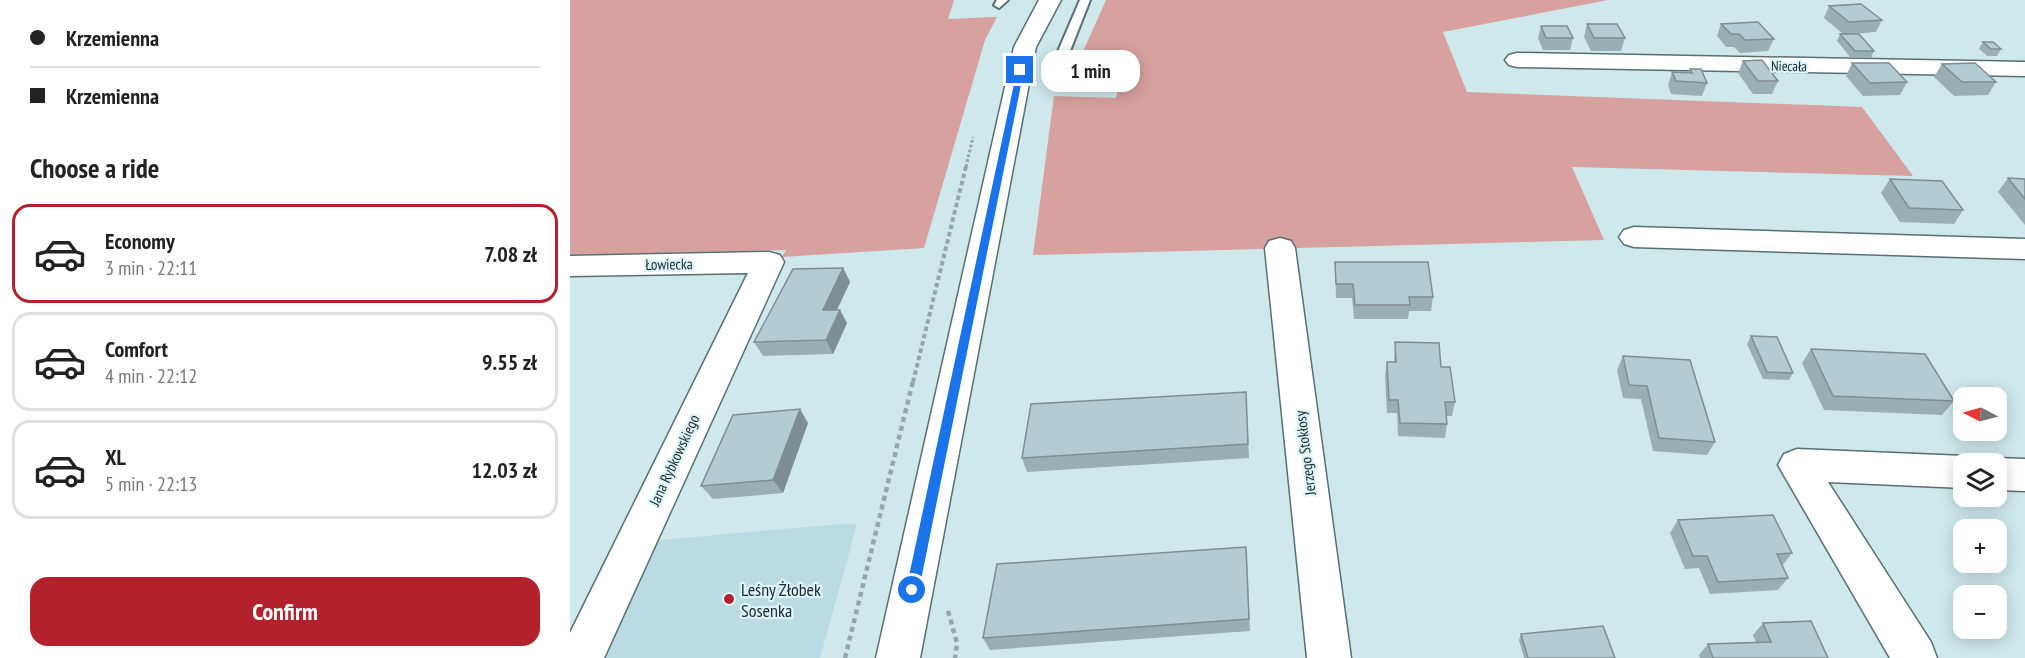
<!DOCTYPE html>
<meta charset="utf-8">
<style>
:root{--surface:#fff;--page:#f6f6f6;--text:#222;--muted:#767676;--line:#e0e0e0;--accent:#b3212c}
body{margin:0;font-family:"PT Sans Narrow",sans-serif;background:var(--page);color:var(--text);height:100vh;display:flex;flex-direction:column;font-size:22px;white-space:nowrap}
*{box-sizing:border-box;margin:0}
p{font-size:20px;color:var(--muted)}
.icon{flex:none;width:33px;height:33px;fill:none;stroke:currentColor;stroke-width:2;stroke-linecap:round;stroke-linejoin:round}
.map{position:relative;flex:1;overflow:hidden}
.panel{display:flex;flex-direction:column;background:var(--surface);width:570px}
.panel>*{flex:none}
.guide{display:grid;align-content:center;height:132px;padding:0 30px;background:var(--surface)}
.needle{width:39px;rotate:276deg}
.tools{position:absolute;left:1383px;top:387px;display:grid;gap:12px}
.tools a{display:grid;place-items:center;width:54px;height:54px;border-radius:12px;background:var(--surface);box-shadow:0 3px 15px #0003;font-size:30px}
.end{position:absolute;width:27px;height:27px;margin:-14px;border:8px solid #1a73e8;background:#fff;box-shadow:0 0 0 3px #fff}
.from{border-radius:50%}
.bubble{position:absolute;height:42px;border-radius:18px;background:var(--surface);box-shadow:0 3px 15px #0003;font-size:20px;font-weight:700;line-height:42px;text-align:center}
.guide b{display:flex;align-items:center;gap:21px;height:57px;font-size:22px}
.guide b+b{border-top:2px solid var(--line)}
.guide i{width:15px;height:15px;background:var(--text)}
ul{padding:0;list-style:none}
li{display:flex;align-items:center;gap:18px;height:99px;margin:0 12px 9px;padding:0 18px;border:3px solid var(--line);border-radius:18px}
li div{flex:1}
li b{display:block;font-size:22px}
li em{font-style:normal;font-weight:700}
li.active{border-color:var(--accent)}
li>.icon{width:54px;height:54px;stroke-width:1.5}
h2{padding:0 30px;font-size:27px;line-height:72px}
.action{display:flex;gap:12px;margin-top:auto;padding:12px 30px}
.action a{flex:1;height:69px;border-radius:18px;background:var(--accent);color:#fff;font-size:24px;font-weight:700;line-height:69px;text-align:center}
main{display:flex;flex:1;min-height:0}
.map>svg:first-child{display:block}
.built{fill:#b9dbe1}
.forest{fill:#d6a19e}
.lines{fill:none;stroke-linecap:round;stroke-linejoin:round}
.lane-casing{stroke:#586f73;stroke-width:4}
.street-casing{stroke:#586f73;stroke-width:3}
.secondary-casing{stroke:#586f73;stroke-width:3}
.path-far2{stroke:#93a7aa;stroke-width:3;stroke-dasharray:3 2;stroke-linecap:butt}
.path-far1{stroke:#93a7aa;stroke-width:4;stroke-dasharray:4.5 3;stroke-linecap:butt}
.path{stroke:#93a7aa;stroke-width:4.5;stroke-dasharray:5 4;stroke-linecap:butt}
.lane{fill:#fff;fill-rule:evenodd}
.street{fill:#fff;fill-rule:evenodd}
.secondary{fill:#fff;fill-rule:evenodd}
.wall{fill:#9aafb4}
.shaded-wall{fill:#7d8f92}
.building{fill:#b3ccd1;stroke:#7d8f92;stroke-width:1.5}
.route{fill:#1a73e8}
.poi-dot{fill:#b3212c;stroke:#dbf5fa;stroke-width:2}
.labels{text-anchor:middle;dominant-baseline:central;stroke-width:4.5;stroke-linejoin:round;paint-order:stroke}
.far-street-label{font-size:14px;fill:#1d2728;stroke:#dbf5fa}
.street-label{font-size:15px;fill:#1d2728;stroke:#dbf5fa}
.near-poi-label{font-size:18px;fill:#1d2728;stroke:#dbf5fa;text-anchor:start}
</style>
<main>
<section class="panel">
<div class="guide">
<b><i class="from"></i>Krzemienna</b>
<b><i></i>Krzemienna</b>
</div>
<h2>Choose a ride</h2>
<ul>
<li class="active"><svg class="icon" aria-label="car" viewBox="0 0 24 24"><path d="M5 17H2v-5l4-1 3-4h7l3 4 3 1v5h-3M9 17h6M6 11h13"/><circle cx="7" cy="17" r="2"/><circle cx="17" cy="17" r="2"/></svg><div><b>Economy</b><p>3 min · 22:11</p></div><em>7.08 zł</em></li>
<li><svg class="icon" aria-label="car" viewBox="0 0 24 24"><path d="M5 17H2v-5l4-1 3-4h7l3 4 3 1v5h-3M9 17h6M6 11h13"/><circle cx="7" cy="17" r="2"/><circle cx="17" cy="17" r="2"/></svg><div><b>Comfort</b><p>4 min · 22:12</p></div><em>9.55 zł</em></li>
<li><svg class="icon" aria-label="car" viewBox="0 0 24 24"><path d="M5 17H2v-5l4-1 3-4h7l3 4 3 1v5h-3M9 17h6M6 11h13"/><circle cx="7" cy="17" r="2"/><circle cx="17" cy="17" r="2"/></svg><div><b>XL</b><p>5 min · 22:13</p></div><em>12.03 zł</em></li>
</ul>
<div class="action"><a>Confirm</a></div>
</section>
<div class="map">
<svg width="1455" height="658" viewBox="0 0 1455 658">
<rect width="100%" height="100%" fill="#cee8ec"/>
<!-- built -->
<path class="built" d="M272 524H287L250 658H27L79 541Z"/>
<!-- forest -->
<g class="forest">
<path d="M0 0H384L378 19 427 17 415 40 354 248 212 257 216 250 0 255Z"/>
<path d="M536 0H1038L873 32 897 92 1292 107 1343 176 1002 167 1034 240 463 255 484 96 546 98 553 68 512 54Z"/>
</g>
<g class="lines">
<defs>
<g id="lane">
<path d="M427 0H438L429 8 424 5Z"/>
<path d="M510 0H520L498 56 499 77 493 81 487 77 486 56Z"/>
</g>
<g id="street">
<path d="M947 53 1455 62V76L947 67 939 65 935 60 939 55Z"/>
<path d="M1064 227 1455 239V259L1064 247 1054 244 1049 237 1054 230Z"/>
<path d="M710 238 721 241 725 248 781 658H737L695 248 699 241Z"/>
<path d="M199 252 210 255 214 262 34 658H0V633L178 273 0 276V256Z"/>
<path d="M1227 449 1394 456 1408 461 1409 464H1394V488L1258 482 1361 642 1367 658H1320L1208 465 1214 454Z"/>
<path d="M1426 458 1455 459V491L1426 490V464H1412Z"/>
</g>
<path id="secondary" d="M469 0H491L466 47 350 658H306L444 47Z"/>
</defs>
<!-- lane casing -->
<use href="#lane" class="lane-casing"/>
<!-- street casing -->
<use href="#street" class="street-casing"/>
<!-- secondary casing -->
<use href="#secondary" class="secondary-casing"/>
<!-- path-far2 -->
<path class="path-far2" d="M396 167 403 137"/>
<!-- path-far1 -->
<path class="path-far1" d="M343 382 396 166"/>
<!-- path -->
<g class="path">
<path d="M378 611 387 643 385 658"/>
<path d="M275 658 343 381"/>
</g>
<!-- lane -->
<use href="#lane" class="lane"/>
<!-- street -->
<use href="#street" class="street"/>
<!-- secondary -->
<use href="#secondary" class="secondary"/>
</g>
<!-- wall -->
<g class="wall">
<path d="M1259 6 1312 20 1306 32 1281 34 1304 51 1301 58H1281L1267 41 1270 34H1273L1254 18Z"/>
<path d="M1017 24 1055 38 1051 51H1021L1014 37Z"/>
<path d="M1151 24 1204 39 1198 51 1170 53 1164 47H1156L1147 36Z"/>
<path d="M971 26 1003 38 1000 50H973L968 38Z"/>
<path d="M1413 42 1431 49 1427 56H1417L1409 49Z"/>
<path d="M1173 61 1208 81 1202 94H1183L1168 73Z"/>
<path d="M1282 63 1337 82 1330 95 1293 96 1276 76Z"/>
<path d="M1372 64 1426 82 1418 95 1384 96 1364 77Z"/>
<path d="M1120 69 1137 83 1132 96 1101 94 1098 85 1102 72 1118 73Z"/>
<path d="M1438 178 1455 179V225L1428 192Z"/>
<path d="M1320 179 1393 210 1384 224 1330 222 1311 193Z"/>
<path d="M765 262 863 297 861 311H839L838 319H784L782 298H766Z"/>
<path d="M273 268 280 282 267 310 277 323 263 354 193 356 184 342Z"/>
<path d="M1181 336 1223 373 1219 380 1193 379 1177 344Z"/>
<path d="M825 342 871 367 885 402 882 416H877V424L875 438 828 436 827 413H817L815 375 817 362H824Z"/>
<path d="M1241 349 1384 401 1372 415 1254 410 1232 363Z"/>
<path d="M1053 356 1145 442 1137 455 1083 451 1071 399 1053 398 1047 370Z"/>
<path d="M676 392 679 458 457 472 452 458Z"/>
<path d="M238 423 213 493 143 499 131 486Z"/>
<path d="M1108 520 1222 553 1212 566 1218 578 1208 590 1140 594 1129 568 1115 569 1100 533Z"/>
<path d="M677 560 680 631 420 650 413 638Z"/>
<path d="M1193 623 1258 658H1130L1129 655 1138 644 1186 642 1183 635Z"/>
<path d="M951 634 1045 658H954L949 640Z"/>
</g>
<!-- shaded-wall -->
<g class="shaded-wall">
<path d="M273 268 280 282 260 324 253 310Z"/>
<path d="M270 310 277 323 263 354 256 340Z"/>
<path d="M230 409 238 423 213 493 203 480Z"/>
</g>
<!-- building -->
<g class="building">
<path d="M1291 4 1312 20 1279 22 1259 6Z"/>
<path d="M1188 22 1204 39 1175 40 1169 34H1161L1151 24Z"/>
<path d="M1017 24H1047L1055 38H1024Z"/>
<path d="M971 26H997L1003 38H976Z"/>
<path d="M1270 34H1289L1304 51H1285Z"/>
<path d="M1413 42H1423L1431 49H1421Z"/>
<path d="M1192 60 1208 81H1188L1173 61Z"/>
<path d="M1282 63H1319L1337 82 1300 83Z"/>
<path d="M1405 63 1426 82H1392L1372 64Z"/>
<path d="M1120 69H1131L1137 83 1106 81 1102 72 1122 73Z"/>
<path d="M1438 178 1455 179V199Z"/>
<path d="M1320 179 1372 181 1393 210 1339 208Z"/>
<path d="M765 262H858L863 297H839L840 305H785L783 284H766Z"/>
<path d="M273 268 253 310H270L256 340 184 342 223 269Z"/>
<path d="M1181 336 1207 337 1223 373 1197 372Z"/>
<path d="M825 342 869 343 871 367H880L885 402H875L877 424 830 423 828 400H819L817 362H826Z"/>
<path d="M1241 349 1355 354 1384 401 1263 396Z"/>
<path d="M1053 356 1120 360 1145 442 1089 438 1077 386 1059 385Z"/>
<path d="M676 392 678 444 452 458 461 404Z"/>
<path d="M230 409 203 480 131 486 163 415Z"/>
<path d="M1203 515 1222 553 1207 554 1218 578 1148 582 1137 556H1123L1108 520Z"/>
<path d="M676 547 679 619 413 638 427 564Z"/>
<path d="M1241 621 1258 658H1143L1138 644 1201 642 1193 623Z"/>
<path d="M1033 626 1045 658H958L951 634Z"/>
</g>
<!-- route -->
<path class="route" d="M450 68 454 70 349 590 342 596 336 590 447 70Z"/>
<!-- markers -->
<circle class="poi-dot" cx="159" cy="599" r="6"/>
<g class="labels">
<!-- far-street labels -->
<g class="far-street-label">
<text transform="translate(1219 66) rotate(1)">Niecała</text>
</g>
<!-- street labels -->
<g class="street-label">
<text transform="translate(99 264) rotate(-1)">Łowiecka</text>
<text transform="translate(735 453) rotate(-97)">Jerzego Stokłosy</text>
<text transform="translate(104 460) rotate(-65)">Jana Rybkowskiego</text>
</g>
<!-- near-poi labels -->
<g class="near-poi-label">
<text x="171" y="589">Leśny Żłobek<tspan x="171" dy="21">Sosenka</tspan></text>
</g>
</g>
</svg>
<div class="tools">
<a><svg class="needle" viewBox="-14 -14 28 28"><path d="M0-13l5 13h-10z" fill="#e53935"/><path d="M0 13l5-13h-10z" fill="#767676"/></svg></a>
<a><svg class="icon" aria-label="layers" viewBox="0 0 24 24"><path d="M12 4l9 5-9 5-9-5zM3 14l9 5 9-5"/></svg></a>
<a>+</a>
<a>−</a>
</div>
<i class="end from" style="left:342px;top:590px"></i>
<i class="end" style="left:450px;top:70px"></i>
<div class="bubble" style="left:471px;top:50px;width:99px">1 min</div>
</div>
</main>
